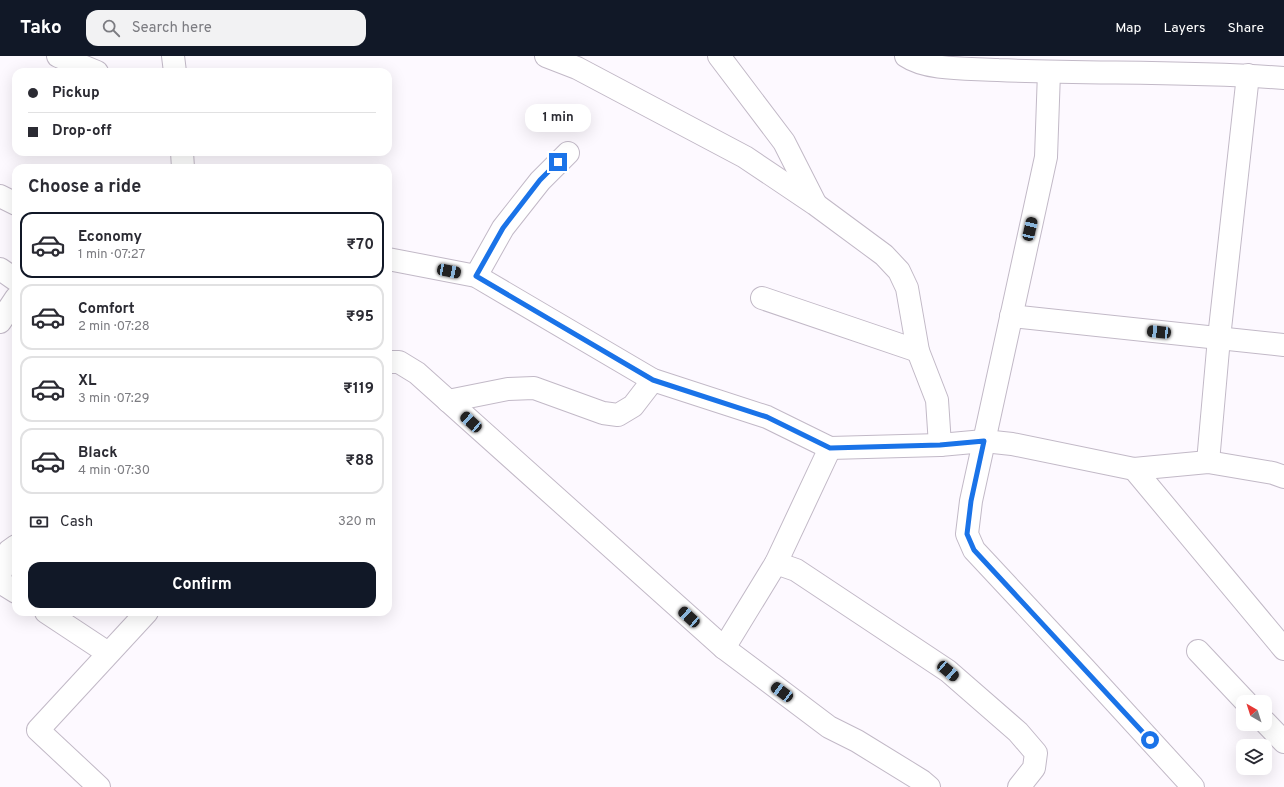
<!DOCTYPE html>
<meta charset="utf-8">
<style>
:root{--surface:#fff;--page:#f2f2f3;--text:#2b2b33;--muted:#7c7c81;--line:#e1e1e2;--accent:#111827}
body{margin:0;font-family:Overpass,sans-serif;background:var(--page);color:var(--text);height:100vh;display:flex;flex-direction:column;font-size:15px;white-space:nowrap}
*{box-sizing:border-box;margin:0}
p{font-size:13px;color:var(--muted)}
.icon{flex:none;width:22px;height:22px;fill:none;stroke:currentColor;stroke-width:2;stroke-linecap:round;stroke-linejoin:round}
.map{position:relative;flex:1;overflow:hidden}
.side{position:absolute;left:12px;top:108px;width:380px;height:452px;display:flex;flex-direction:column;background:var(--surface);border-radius:12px;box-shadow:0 4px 16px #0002}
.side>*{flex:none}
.guide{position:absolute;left:12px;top:12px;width:380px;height:88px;border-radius:12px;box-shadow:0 4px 16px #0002;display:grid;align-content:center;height:88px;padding:0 16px;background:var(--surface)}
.needle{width:26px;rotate:321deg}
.controls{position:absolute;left:1236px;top:639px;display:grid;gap:8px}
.controls a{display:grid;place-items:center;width:36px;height:36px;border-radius:8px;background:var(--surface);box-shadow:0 4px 16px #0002;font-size:20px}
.end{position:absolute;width:18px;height:18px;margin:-9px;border:5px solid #1a73e8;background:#fff;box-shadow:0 0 0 2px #fff}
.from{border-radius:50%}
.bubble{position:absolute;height:28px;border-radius:12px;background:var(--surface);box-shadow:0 4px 16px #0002;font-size:13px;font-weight:700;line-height:28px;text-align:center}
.car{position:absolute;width:12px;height:24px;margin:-12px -6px;border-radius:5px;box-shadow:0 0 3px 1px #0007;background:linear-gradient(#222 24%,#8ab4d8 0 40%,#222 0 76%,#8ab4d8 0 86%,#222 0)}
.guide b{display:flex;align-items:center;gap:14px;height:38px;font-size:15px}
.guide b+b{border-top:1px solid var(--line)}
.guide i{width:10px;height:10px;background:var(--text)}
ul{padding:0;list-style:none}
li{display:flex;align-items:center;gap:12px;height:66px;margin:0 8px 6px;padding:0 8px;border:2px solid var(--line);border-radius:12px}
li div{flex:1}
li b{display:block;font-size:15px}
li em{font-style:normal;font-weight:700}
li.current{border-color:var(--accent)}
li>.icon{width:36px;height:36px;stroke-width:1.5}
h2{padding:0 16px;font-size:18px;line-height:48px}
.pay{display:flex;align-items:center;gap:10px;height:44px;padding:0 16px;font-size:15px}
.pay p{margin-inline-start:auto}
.primary-button{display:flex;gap:8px;margin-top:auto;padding:8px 16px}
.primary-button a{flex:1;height:46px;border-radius:12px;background:var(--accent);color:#fff;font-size:16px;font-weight:700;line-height:46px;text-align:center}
header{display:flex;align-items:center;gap:24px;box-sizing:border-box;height:56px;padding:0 20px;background:var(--accent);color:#fff}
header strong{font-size:19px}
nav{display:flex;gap:22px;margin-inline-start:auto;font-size:14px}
.search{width:280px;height:36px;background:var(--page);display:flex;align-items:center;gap:10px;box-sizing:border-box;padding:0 14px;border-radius:12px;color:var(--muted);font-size:15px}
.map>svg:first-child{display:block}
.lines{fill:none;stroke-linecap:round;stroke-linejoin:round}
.minor-casing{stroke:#c2b9c7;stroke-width:24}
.minor{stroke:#fff;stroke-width:22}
.route{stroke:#1a73e8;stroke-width:5}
</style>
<header>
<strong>Tako</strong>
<div class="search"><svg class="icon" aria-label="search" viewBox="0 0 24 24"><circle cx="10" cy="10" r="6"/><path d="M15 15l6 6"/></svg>Search here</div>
<nav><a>Map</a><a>Layers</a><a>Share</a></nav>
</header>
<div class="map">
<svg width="1284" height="731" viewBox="0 0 1284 731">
<rect width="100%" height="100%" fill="#fdf9ff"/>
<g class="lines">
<defs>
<g id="minor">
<path d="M58 0 97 16"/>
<path d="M173 0 175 16"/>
<path d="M546 0 577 12 745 101 815 148 884 199 899 215 907 232 918 295 937 344 940 389"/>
<path d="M719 0 784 86 815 147"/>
<path d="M906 0C928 15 971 12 998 14 1093 18 1189 15 1284 22"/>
<path d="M1049 16 1046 101 971 445 967 478 974 494 1085 613 1193 731"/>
<path d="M182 96 183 112"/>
<path d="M0 140 16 148"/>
<path d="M388 203 476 220 653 324 767 361 830 392 940 389 984 385 1012 388 1134 413 1208 406 1273 417 1284 421"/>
<path d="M0 213 16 224"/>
<path d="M476 220 503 172 540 125 568 97"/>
<path d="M762 242 918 295"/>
<path d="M1011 260 1284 289"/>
<path d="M0 266 16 242"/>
<path d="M388 306H399L417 317 724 592 829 671 857 685 922 725 929 731"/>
<path d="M448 345 508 333 534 332 603 357 618 359 633 350 653 324"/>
<path d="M1208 406 1219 282 1248 19"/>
<path d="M1134 413 1284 593"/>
<path d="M776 507 796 514 948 615 1018 676 1036 697 1034 712 1019 731"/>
<path d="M0 519 9 495 16 490"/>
<path d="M0 526 16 536"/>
<path d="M46 556 108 597"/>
<path d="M724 592 776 507 830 392"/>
<path d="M1198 595 1246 646"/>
<path d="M1265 666 1284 686"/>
<path d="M99 731 38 674 147 556"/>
</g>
</defs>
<!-- minor casing -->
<use href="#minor" class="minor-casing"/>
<!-- minor -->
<use href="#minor" class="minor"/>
</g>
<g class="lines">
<!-- route -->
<path class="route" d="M558 106 540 124 503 172 476 220 653 324 767 361 830 392 940 389 984 385 971 445 967 478 974 494 1150 684"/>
</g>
</svg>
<div class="controls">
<a><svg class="needle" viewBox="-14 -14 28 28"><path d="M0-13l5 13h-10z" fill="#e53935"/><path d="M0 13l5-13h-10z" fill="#7c7c81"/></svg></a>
<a><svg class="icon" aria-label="layers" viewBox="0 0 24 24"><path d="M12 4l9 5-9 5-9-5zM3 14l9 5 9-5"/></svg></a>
</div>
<i class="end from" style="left:1150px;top:684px"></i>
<i class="end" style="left:558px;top:106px"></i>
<div class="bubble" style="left:525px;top:48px;width:66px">1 min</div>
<i class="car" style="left:1030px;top:173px;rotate:13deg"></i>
<i class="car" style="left:449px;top:215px;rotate:101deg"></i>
<i class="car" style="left:1159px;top:276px;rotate:276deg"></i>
<i class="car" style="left:471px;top:366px;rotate:312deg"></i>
<i class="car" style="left:689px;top:561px;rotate:312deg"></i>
<i class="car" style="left:948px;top:615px;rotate:131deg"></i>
<i class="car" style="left:782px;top:636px;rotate:307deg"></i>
<div class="guide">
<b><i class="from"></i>Pickup</b>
<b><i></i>Drop-off</b>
</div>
<section class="side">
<h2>Choose a ride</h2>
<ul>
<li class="current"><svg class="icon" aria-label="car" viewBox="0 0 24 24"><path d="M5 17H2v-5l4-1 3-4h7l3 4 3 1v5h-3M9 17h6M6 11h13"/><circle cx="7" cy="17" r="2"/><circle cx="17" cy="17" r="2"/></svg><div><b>Economy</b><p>1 min · 07:27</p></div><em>₹70</em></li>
<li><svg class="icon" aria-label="car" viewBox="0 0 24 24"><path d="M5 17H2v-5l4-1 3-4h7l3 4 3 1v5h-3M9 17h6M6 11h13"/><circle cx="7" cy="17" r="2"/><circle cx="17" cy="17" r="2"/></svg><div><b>Comfort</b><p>2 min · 07:28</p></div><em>₹95</em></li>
<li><svg class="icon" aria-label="car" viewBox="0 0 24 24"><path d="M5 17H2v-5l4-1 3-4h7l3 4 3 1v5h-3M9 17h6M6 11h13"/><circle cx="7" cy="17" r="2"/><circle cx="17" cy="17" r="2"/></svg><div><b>XL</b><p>3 min · 07:29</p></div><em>₹119</em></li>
<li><svg class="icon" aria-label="car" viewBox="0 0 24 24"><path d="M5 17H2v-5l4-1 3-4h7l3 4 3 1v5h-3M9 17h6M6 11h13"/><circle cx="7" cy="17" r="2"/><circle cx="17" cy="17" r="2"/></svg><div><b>Black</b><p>4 min · 07:30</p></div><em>₹88</em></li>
</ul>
<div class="pay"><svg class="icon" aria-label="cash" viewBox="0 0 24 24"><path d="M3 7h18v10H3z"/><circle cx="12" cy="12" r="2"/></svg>Cash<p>320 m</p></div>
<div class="primary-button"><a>Confirm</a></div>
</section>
</div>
